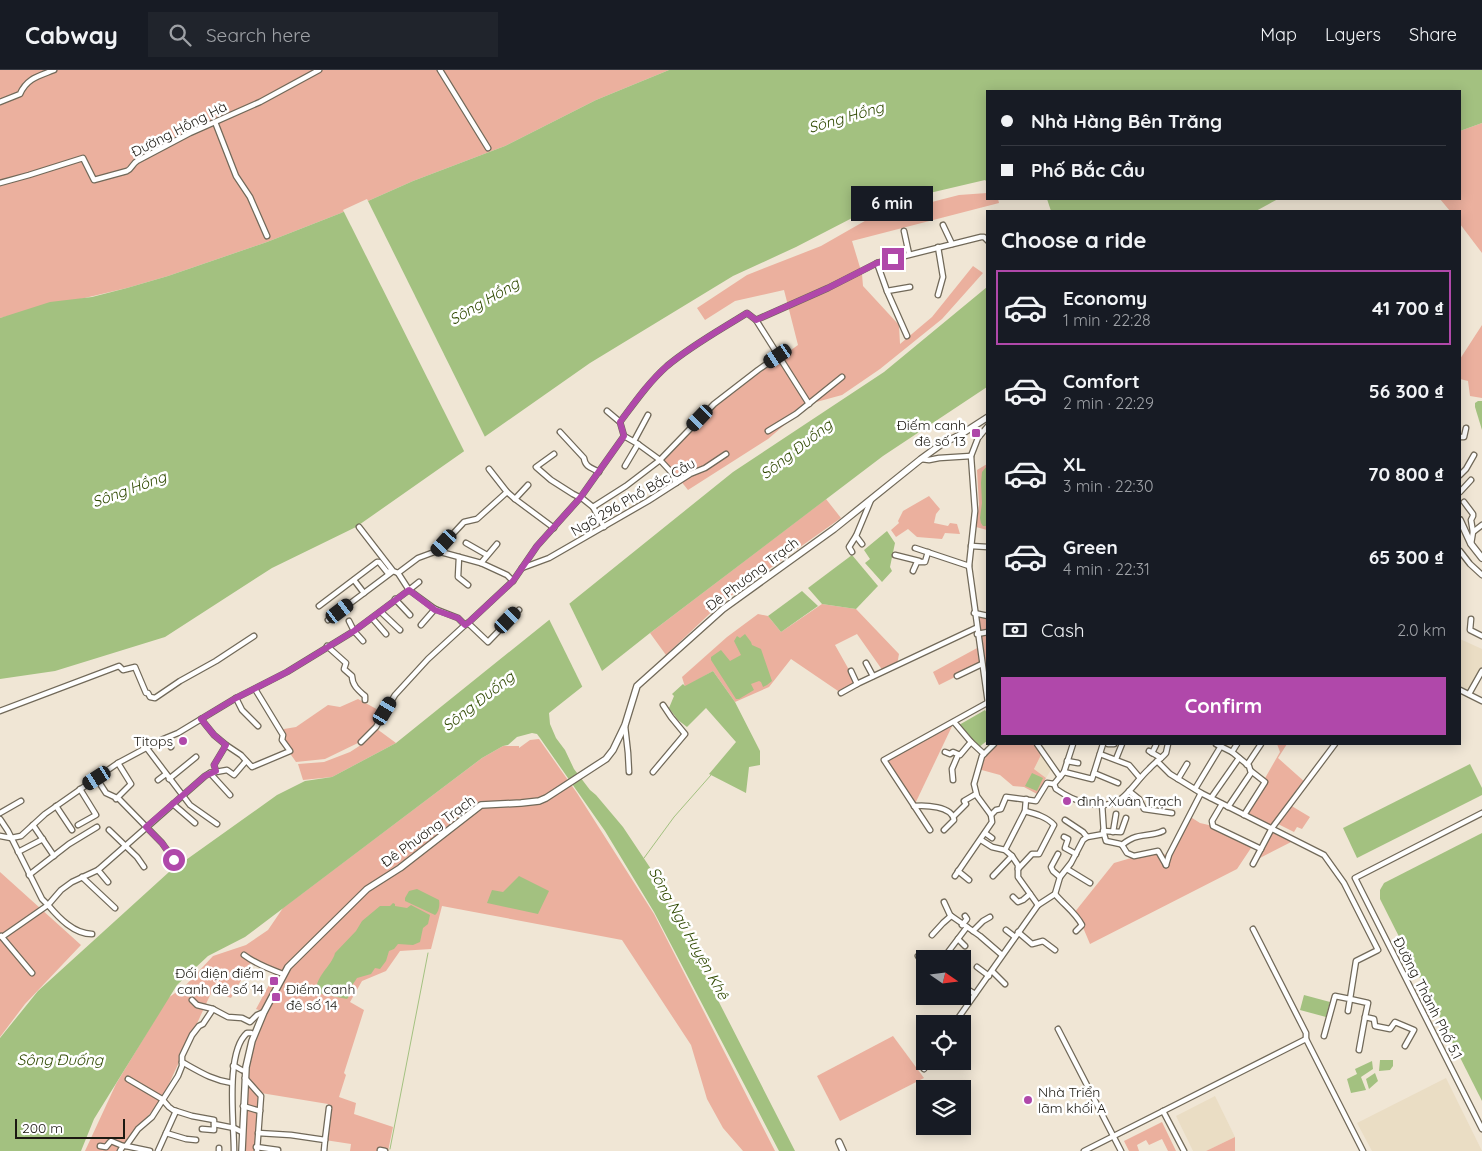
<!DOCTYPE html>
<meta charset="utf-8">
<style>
:root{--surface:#171b24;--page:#20242c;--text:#f1f3f6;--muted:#9ea1a6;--line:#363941;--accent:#b048aa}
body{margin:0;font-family:Quicksand,sans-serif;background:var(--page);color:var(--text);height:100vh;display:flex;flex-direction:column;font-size:19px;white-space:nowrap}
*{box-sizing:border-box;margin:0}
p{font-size:16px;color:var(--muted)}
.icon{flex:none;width:28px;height:28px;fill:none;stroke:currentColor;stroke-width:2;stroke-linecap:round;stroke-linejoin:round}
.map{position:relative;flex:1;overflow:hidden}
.side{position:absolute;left:986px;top:140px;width:475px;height:535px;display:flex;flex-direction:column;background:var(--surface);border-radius:0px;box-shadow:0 2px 12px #0003}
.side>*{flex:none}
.hud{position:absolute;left:986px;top:20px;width:475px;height:110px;border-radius:0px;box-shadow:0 2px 12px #0003;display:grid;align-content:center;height:110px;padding:0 15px;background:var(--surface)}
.needle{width:32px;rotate:104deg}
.buttons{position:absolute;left:916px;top:880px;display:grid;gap:10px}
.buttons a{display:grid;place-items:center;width:55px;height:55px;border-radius:0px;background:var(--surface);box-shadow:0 2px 12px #0003;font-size:25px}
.scale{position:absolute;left:15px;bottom:12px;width:110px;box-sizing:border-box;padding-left:5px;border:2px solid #1c1912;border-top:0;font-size:14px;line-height:18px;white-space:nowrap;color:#1c1912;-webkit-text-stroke:4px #fff;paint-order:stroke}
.end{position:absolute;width:22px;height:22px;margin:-11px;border:6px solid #b048aa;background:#fff;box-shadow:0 0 0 2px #fff}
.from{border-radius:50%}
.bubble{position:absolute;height:35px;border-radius:0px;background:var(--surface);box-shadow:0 2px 12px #0003;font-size:16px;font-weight:700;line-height:35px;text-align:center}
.car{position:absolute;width:15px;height:30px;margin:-15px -8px;border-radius:6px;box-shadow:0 0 4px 1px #0007;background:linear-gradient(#222 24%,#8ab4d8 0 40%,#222 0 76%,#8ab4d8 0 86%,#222 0)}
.hud b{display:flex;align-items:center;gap:18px;height:48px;font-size:19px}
.hud b+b{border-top:1px solid var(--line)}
.hud i{width:12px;height:12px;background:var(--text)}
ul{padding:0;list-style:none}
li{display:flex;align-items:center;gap:15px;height:75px;margin:0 10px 8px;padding:0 5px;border:2px solid transparent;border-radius:0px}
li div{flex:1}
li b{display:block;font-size:19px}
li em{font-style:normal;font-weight:700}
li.on{border-color:var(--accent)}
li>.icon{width:45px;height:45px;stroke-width:1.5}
h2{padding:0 15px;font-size:22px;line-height:60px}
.pay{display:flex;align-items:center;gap:12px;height:55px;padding:0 15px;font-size:19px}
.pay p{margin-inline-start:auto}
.button{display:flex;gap:10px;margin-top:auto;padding:10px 15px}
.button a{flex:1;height:58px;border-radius:0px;background:var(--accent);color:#fff;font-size:20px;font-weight:700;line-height:58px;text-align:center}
header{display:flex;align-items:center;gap:30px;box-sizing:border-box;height:70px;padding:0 25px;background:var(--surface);border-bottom:1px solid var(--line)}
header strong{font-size:24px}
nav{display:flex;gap:28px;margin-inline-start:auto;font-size:18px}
.search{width:350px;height:45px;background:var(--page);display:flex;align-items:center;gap:12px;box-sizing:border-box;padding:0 18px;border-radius:0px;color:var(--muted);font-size:19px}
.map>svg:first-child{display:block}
.built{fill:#eaddc4}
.green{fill:#ebb09e}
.water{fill:#a3c180}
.pier{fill:#f0e6d5}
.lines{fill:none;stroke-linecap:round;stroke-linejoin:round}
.stream{stroke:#a3c180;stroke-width:1}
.minor-casing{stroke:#716959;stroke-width:7}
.major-casing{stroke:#716959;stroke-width:8}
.minor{stroke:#fff;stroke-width:4.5}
.major{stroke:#fff;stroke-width:5.5}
.route{stroke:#b048aa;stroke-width:6}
.poi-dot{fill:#b048aa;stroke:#fff;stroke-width:2}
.labels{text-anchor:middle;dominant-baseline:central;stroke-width:5;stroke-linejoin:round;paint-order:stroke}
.street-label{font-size:14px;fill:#1c1912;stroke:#fff}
.poi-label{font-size:14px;fill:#1c1912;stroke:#fff;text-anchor:end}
.water-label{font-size:15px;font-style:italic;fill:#2f4900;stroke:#fff}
</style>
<header>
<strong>Cabway</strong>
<div class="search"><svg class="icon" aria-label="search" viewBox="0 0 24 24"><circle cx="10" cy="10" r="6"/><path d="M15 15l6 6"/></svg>Search here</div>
<nav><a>Map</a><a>Layers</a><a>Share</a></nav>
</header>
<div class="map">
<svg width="1482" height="1081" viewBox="0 0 1482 1081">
<rect width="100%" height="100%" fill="#f0e6d5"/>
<!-- built -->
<g class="built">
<path d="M1460 569 1482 579V596L1468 620 1460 616Z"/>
<path d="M1043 681 1052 698 1046 708 1034 699Z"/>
<path d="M1446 1008 1482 1081H1372L1357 1053Z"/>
<path d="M1215 1026 1235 1067 1206 1081H1193L1176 1046Z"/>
</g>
<!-- green -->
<g class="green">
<path d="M0 0H669L596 30 505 76 413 111 341 143 267 172 168 206 127 218 0 248Z"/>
<path d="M1482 53V183L1460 154V141H1450L1440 129H1460V61Z"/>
<path d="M987 123 988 129H998L999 133 852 171 862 204 863 216 899 255 900 274 932 247 973 196 983 203 942 249 880 299 842 325 809 334 768 369 688 420 664 390 716 336 762 301 798 275 784 220 735 231 705 250 697 238 747 205 821 176 870 148 959 125Z"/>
<path d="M1482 255V328L1470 326 1468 311 1460 309V289Z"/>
<path d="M987 394V460L976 457 979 435 977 400Z"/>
<path d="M929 426 940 439 936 444 934 453 948 456 950 453 957 454 960 464 945 463 942 469 917 467 908 459 896 467 891 460 899 453 898 451 903 441Z"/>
<path d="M826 429 841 448 721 533 666 585 650 563Z"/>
<path d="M822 534 856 539 899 584 897 595 883 601 857 564 835 575 857 614 841 623 791 589 769 617 735 632 713 601 685 617 682 607 727 567 758 544 768 546 781 562Z"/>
<path d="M974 543 987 546V591L939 615 933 602 979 577Z"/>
<path d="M358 629 382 642 375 656 360 672 325 689 296 692 280 669 284 659 296 657 328 635 340 637Z"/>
<path d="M954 652 914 736 884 690Z"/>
<path d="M377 659 396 673 332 707 303 710 298 694 324 692 350 682 364 673Z"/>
<path d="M539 669 577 723 654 844 775 1081H743L723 1058 707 1029 691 975 622 870 442 836 431 879 400 881 386 901 362 911 350 932 364 940 344 1003 346 1005 339 1027 356 1033 354 1044 393 1057 388 1081H350L351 1074 325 1070 328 1034 261 1023 258 1081H242L246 997 264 942 256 939 276 902 252 891 231 928 212 921 162 1029 123 1076 121 1081H85L116 1014 168 928 185 916 213 886 246 875 268 860 283 838 482 688 503 676H519V678L530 670Z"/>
<path d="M994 674H1037L1043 681 1034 699 1046 708 1037 724 1024 717 1013 716 1000 705 978 699 982 686Z"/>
<path d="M1277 674H1287L1278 688 1306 713 1290 735 1310 747 1302 759 1297 757 1294 762 1276 753 1272 758 1295 770 1256 790 1272 758 1244 745 1280 682Z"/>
<path d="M1189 746 1200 753 1213 756 1253 775 1237 799 1090 874 1082 855 1074 843 1114 793 1155 781 1161 784 1169 785Z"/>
<path d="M0 802 81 875 25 934 0 967Z"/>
<path d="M893 966 924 1008 840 1051 817 1006Z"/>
<path d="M1162 1052 1176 1081H1168L1162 1069 1149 1075 1146 1070 1137 1075 1139 1081H1129L1124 1071Z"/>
<path d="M1235 1067V1081H1206Z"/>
</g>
<!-- water -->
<g class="water">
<path d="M669 0H1482V53L1460 61V21H988L987 112 985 110 904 129 856 146 796 177 733 206 590 293 356 457 272 498 165 567 55 601 0 609V248L50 232 92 227 127 218 168 206 267 172 341 143 413 111 505 76 596 30Z"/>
<path d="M1047 129H1278L1256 141H1051Z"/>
<path d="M987 217V317L883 386 650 563 549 643 550 654 556 668 565 680 574 699 590 720 596 725 623 757 651 799 795 1081H779L654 842 605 761 540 668 537 664 532 663 517 667 508 675 503 676 482 688 245 867 208 886 177 915 94 1049 81 1081H0V968L38 921 169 802 277 725 305 711 332 707 396 673 733 402 884 302Z"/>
<path d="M1478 331H1482V360L1475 337V333Z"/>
<path d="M987 396V456H983L981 453 980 448 982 433 981 413 982 402Z"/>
<path d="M887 461 895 473 890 497 892 501 882 512 865 493 870 489 864 480Z"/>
<path d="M852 485 878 516 856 539 822 534 808 518Z"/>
<path d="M802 521 818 536 781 562 768 546Z"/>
<path d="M745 564 751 572 752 575 761 579 772 611 767 615 763 617 761 612 759 611 751 614 754 620 739 629H736L711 590V587L721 580 730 591 741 585 734 571 737 566 740 568Z"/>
<path d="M713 601 735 632 760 681V695L749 697 746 723 709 704 736 672 706 638 687 657 678 650 669 638 674 626 672 624 683 614 685 616Z"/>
<path d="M985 640 987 643V671L979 677 959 655Z"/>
<path d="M1470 694 1482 718V725L1357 788 1343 758Z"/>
<path d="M1032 703 1043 708 1037 721 1025 716Z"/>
<path d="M1482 763V1031L1380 829V820L1384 813Z"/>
<path d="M519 806 549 821 538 844 487 833 492 820 503 822Z"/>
<path d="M417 819 439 830C440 834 439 842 435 845L405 831V828L409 821Z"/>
<path d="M393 833 395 834V836L407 838 411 835 430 845 428 854 423 858 420 872 413 875 398 874 394 879 389 881 386 891 380 899 375 898 371 904 357 908 353 914 350 925 347 929 317 923C313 908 332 896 335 883L356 861 362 851 380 836H390Z"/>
<path d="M1304 925 1330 932 1326 947 1300 940Z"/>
<path d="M1380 990H1393V996L1390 1000 1379 1001Z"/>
<path d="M1372 991 1373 999 1361 1007 1366 1020 1351 1023 1347 1009 1357 1004 1355 999Z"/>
<path d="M1375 1003 1378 1011 1369 1019 1366 1009Z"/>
</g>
<!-- pier -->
<g class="pier">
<path d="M367 129 486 369 465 383 343 140Z"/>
<path d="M568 531 603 603 583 618 548 547Z"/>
</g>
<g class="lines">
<!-- stream -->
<g class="stream">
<path d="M644 788 674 747 711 705"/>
<path d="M390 1079 428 883"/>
</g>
<defs>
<g id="minor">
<path d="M440 0 488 78"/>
<path d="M0 32 20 24C27 8 39 6 54 0"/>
<path d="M215 52 236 106 250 127 267 166"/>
<path d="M0 113 29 105 83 88 94 110 127 101C132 99 132 94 137 91L190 63 260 32 319 0"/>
<path d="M943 155 952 174"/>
<path d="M904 161 909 184"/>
<path d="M938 177 943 207 938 225"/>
<path d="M877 193 887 221 907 266"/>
<path d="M887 221 910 217"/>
<path d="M756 250 809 334"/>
<path d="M607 341 620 352"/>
<path d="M988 356 978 368 971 386 975 441 969 496 988 633"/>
<path d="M768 361 796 344 842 307"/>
<path d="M560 362 584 388C585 397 592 398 599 402"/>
<path d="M624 366 638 374 660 390 714 334 758 300 778 286"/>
<path d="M1460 367H1464L1466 358"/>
<path d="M634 371 648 345"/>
<path d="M554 384 536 397 551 410 573 424 583 429 593 437 604 457"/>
<path d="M921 389 929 390 939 388 971 386"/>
<path d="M625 396 638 374"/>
<path d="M489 399 507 422 515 429"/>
<path d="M1460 405 1466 399 1474 385"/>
<path d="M528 415 515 429 554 458"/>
<path d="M1460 422 1471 410"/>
<path d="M1464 432 1473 444V446L1471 450 1473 462"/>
<path d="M593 437 626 416 660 390 672 403 676 413"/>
<path d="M359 457 393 501 398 503 409 520 419 512"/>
<path d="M466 473 487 485"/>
<path d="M862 474 856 466 871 430"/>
<path d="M1471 474 1473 462 1482 455"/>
<path d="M971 476 988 477"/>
<path d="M915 478 969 496"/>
<path d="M437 481 464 452 477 449 507 422"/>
<path d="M1460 481 1470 494 1482 505"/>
<path d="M852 482 849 477 856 466"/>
<path d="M895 485 919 491"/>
<path d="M459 487 458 507 468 515"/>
<path d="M481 493 497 474"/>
<path d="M522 498 549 488 648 431 690 404 705 398 726 384"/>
<path d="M913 501 917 492H925L928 482"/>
<path d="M398 503 418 488 437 481 481 493 507 505 513 511"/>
<path d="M354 510 364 523"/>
<path d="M395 529 410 545"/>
<path d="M319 536 377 492H379L387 502H389L391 500"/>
<path d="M381 542 400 560"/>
<path d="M974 543 988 546"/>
<path d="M373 549 386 564"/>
<path d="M1471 549 1470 560 1482 566"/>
<path d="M328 550 392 502"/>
<path d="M349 551 354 561 363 571"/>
<path d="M468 553 488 572 519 540"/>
<path d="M421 555 435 539"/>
<path d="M977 564 988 562"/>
<path d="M327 576 346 593 344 599 352 606C352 615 358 620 365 626V630"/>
<path d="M866 593 873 606"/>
<path d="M851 601 857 614"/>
<path d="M957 606 982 594"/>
<path d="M1460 620 1482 631"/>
<path d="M841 623 859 613 976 558"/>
<path d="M1469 624 1482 601"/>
<path d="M236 628 242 640 258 656"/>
<path d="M0 641 119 596 123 600 135 597 146 623H148L150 627 155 628 180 611 216 591 254 566"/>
<path d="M201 649 214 665 226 675 241 685 252 697 290 681 282 670 283 665 255 619"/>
<path d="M954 652 971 672 984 684"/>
<path d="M625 656 628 683 629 702"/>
<path d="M167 668 171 677"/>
<path d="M361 672 376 657 395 625 428 589 465 555"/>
<path d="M1037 674 1060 707"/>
<path d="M1108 674H1114"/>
<path d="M1216 674 1232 682"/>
<path d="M146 677 190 735 217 754"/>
<path d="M1149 681 1161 688"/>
<path d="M945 682 950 684 953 682 960 685 971 672"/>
<path d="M1152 683 1156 675"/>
<path d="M1100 684 1129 695 1140 708"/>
<path d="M1116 689 1122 674"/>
<path d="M1067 691 1078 693"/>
<path d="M1157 691 1170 704 1201 723 1324 785 1344 813 1378 880 1356 891 1350 929 1368 933 1365 947 1374 949 1375 956 1390 959 1395 952 1414 960 1405 976"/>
<path d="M1247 695 1261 674"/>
<path d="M216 701 214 695 226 675"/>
<path d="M653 702 685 664 671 647 663 635"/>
<path d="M1064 702 1092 709 1103 674"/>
<path d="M210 703 230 725"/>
<path d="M1094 703 1118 713"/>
<path d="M97 709 106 723 119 729 162 773 174 790"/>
<path d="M169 709 196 687"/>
<path d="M1178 709 1187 694"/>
<path d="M158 710 166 704"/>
<path d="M953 710 952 699 958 685"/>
<path d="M1054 714 1056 719C1073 731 1103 743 1122 728 1132 720 1139 708 1149 699 1154 693 1161 689 1166 683L1168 674"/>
<path d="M1054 714 1064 702 1073 674"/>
<path d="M1195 719 1221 676"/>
<path d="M1129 721 1139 729 1144 739 1172 743"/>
<path d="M1211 728 1239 688"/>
<path d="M116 729 131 714 118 693"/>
<path d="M173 734 195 753"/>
<path d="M1102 734 1104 764 1106 771 1120 774 1122 775 1127 783 1134 786 1158 781 1166 795"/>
<path d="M1222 734 1212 751 1213 756 1261 779"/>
<path d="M56 736 72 760"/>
<path d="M914 736C925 735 952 736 954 750L944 760"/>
<path d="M1228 737 1251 703 1249 696 1232 682 1237 674"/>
<path d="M0 743 21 731"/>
<path d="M1482 743 1355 808 1482 1059"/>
<path d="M991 745 996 740 1001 739 1006 727 1036 731 1047 713 1054 714"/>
<path d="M1244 745 1265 712 1251 701"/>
<path d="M954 746 966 734 964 731 976 724"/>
<path d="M0 749 8 761 42 829 48 835 61 820 72 812 98 800 205 706 210 703 227 700 234 705 246 691"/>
<path d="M1065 750 1083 762 1087 767"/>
<path d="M33 755 54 786"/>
<path d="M78 755 96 745 80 719"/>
<path d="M109 760 137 787 144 797"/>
<path d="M930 760 884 690 987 633"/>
<path d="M1103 761 1121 762 1126 748"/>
<path d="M1113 762 1116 744"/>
<path d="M985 763 992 768"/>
<path d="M0 766 11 768 21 766 45 744 118 693 161 670 178 663 236 628 287 602 354 561 409 520 435 539 458 548 465 555 468 553 513 511 537 476 580 428 624 366 620 352C635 332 649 312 667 296 692 275 720 260 747 243L756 250 828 218 877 193 981 167H984L988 171"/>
<path d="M1064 767 1068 769 1065 778 1076 784"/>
<path d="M981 770 992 777 1005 780 1012 786 1018 795V807L1038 835"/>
<path d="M1122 775C1125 772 1129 770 1133 768 1143 764 1153 766 1163 761"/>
<path d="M1005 780 1025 741 1026 729"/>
<path d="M18 782 43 769"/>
<path d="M1058 784 1051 797 1053 801 1060 807"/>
<path d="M1253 794 1272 758 1335 674"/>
<path d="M1166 795 1169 785 1201 723"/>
<path d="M1018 799 1032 784H1039L1054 755C1047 747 1036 744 1025 741"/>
<path d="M1067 799 1090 813"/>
<path d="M98 800 108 812"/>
<path d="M958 801 969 810"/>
<path d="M29 805 69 774 97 757"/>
<path d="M955 806 992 752 991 745 977 726 974 714 982 686 994 674"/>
<path d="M993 806 1012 786"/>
<path d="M82 807 115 838"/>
<path d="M1055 824C1064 835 1075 842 1082 855L1076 861"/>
<path d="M1013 827 1018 832 1023 830 1030 824"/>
<path d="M944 832 950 845 980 866 1002 885"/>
<path d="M962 855 967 849 965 846"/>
<path d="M1253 859 1306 963V969L1363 1081"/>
<path d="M1006 860 1015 867"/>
<path d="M973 861 983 851 990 847"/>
<path d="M1018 862 1032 874 1043 871 1055 880"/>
<path d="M932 865 943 853 951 846"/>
<path d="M1 866 32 903"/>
<path d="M2 867 48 835C59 848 74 864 92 864"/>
<path d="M958 869 965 876"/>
<path d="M244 885C256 894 269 899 283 904"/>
<path d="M918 886 925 895"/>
<path d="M945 886 967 857"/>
<path d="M977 897 989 906"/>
<path d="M992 901 1005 914"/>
<path d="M962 916 975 924"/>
<path d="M192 930 197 935 213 939 228 947 242 948 250 952 257 945 264 942"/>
<path d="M954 954 1038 835 1055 824 1060 807 1071 793 1083 770 1087 767 1104 764"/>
<path d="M1058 959 1121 1081"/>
<path d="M1324 966 1335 926 1350 929 1348 941"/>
<path d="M1359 980 1365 947"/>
<path d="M182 992C200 1002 212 1010 232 1013"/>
<path d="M233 996C238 996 240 1001 245 1001"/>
<path d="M924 999 929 991"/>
<path d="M245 1008 261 1026 257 1081"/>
<path d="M128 1009 162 1029 169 1037 173 1040 192 1046 214 1050V1054L234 1058 242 1062"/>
<path d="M243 1036 260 1041"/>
<path d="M1163 1041 1184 1081"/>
<path d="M202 1059 214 1060V1054"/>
<path d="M166 1063 186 1069 196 1070"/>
<path d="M258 1063 291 1065 325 1070 324 1081"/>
<path d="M325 1070 329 1038"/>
<path d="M100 1076 106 1077 110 1072 111 1071 123 1076"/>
<path d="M126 1076 150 1081"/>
<path d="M256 1077 278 1080"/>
<path d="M380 1080 385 1081"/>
<path d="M120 1081 123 1076H126L138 1059 152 1047 178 1006 182 996V986L192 965 199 956 203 954 213 939"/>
<path d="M158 1081 176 1041"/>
<path d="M219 1081V1078"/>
<path d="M234 1081C234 1053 225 982 247 963H251"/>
<path d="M1084 1081 1306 969"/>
</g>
<g id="major">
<path d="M1460 450 1471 474 1482 488"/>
<path d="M839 1072 843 1081"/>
<path d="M242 1081 246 997 252 971 264 942 288 897 367 819 400 798 481 735 521 733 539 731 546 728 606 689 613 680 625 655 637 616 723 539 834 459 921 389 943 373 960 365 988 347"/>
</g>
</defs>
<!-- minor casing -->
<use href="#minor" class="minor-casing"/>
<!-- major casing -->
<use href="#major" class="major-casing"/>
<!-- minor -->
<use href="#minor" class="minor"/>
<!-- major -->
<use href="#major" class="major"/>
</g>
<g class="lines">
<!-- route -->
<path class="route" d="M174 790 162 773 146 757 205 706 216 701 214 695 226 675 214 665 201 649 236 628 287 602 354 561 409 520 435 540 458 548 465 555 468 553 513 511 537 476 580 428 624 366 620 352C635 332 649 312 667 296 692 275 720 260 747 243L756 250 828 218 877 193 893 189"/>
</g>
<!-- markers -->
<g class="poi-dot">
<rect x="971" y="358" width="10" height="10" rx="2.5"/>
<circle cx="183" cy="671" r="5"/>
<circle cx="1067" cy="731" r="5"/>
<rect x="269" y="906" width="10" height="10" rx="2.5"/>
<rect x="271" y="922" width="10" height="10" rx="2.5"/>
<circle cx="1028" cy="1030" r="5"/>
</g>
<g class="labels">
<!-- street labels -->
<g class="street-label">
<text transform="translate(179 59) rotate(-27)">Đường Hồng Hà</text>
<text transform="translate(633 427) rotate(-30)">Ngõ 296 Phố Bắc Cầu</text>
<text transform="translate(752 504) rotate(-37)">Đê Phương Trạch</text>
<text transform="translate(428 761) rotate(-36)">Đê Phương Trạch</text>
<text transform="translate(1428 928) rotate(63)">Đường Thành Phố 5.1</text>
</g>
<!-- poi labels -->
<g class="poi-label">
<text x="966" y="355">Điếm canh<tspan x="966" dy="16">đê số 13</tspan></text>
<text x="173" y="671">Titops</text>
<text x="1077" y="731" text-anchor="start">đình Xuân Trạch</text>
<text x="264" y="903">Đối diện điếm<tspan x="264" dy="16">canh đê số 14</tspan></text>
<text x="286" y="919" text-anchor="start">Điếm canh<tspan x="286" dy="16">đê số 14</tspan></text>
<text x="1038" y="1022" text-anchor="start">Nhà Triển<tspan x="1038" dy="16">lãm khối A</tspan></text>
</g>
<!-- water labels -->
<g class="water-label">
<text transform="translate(846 47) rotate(-16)">Sông Hồng</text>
<text transform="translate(484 231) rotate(-30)">Sông Hồng</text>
<text transform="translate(796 379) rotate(-38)">Sông Đuống</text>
<text transform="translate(129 419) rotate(-20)">Sông Hồng</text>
<text transform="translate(478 631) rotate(-38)">Sông Đuống</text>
<text transform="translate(689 863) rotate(61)">Sông Ngũ Huyện Khê</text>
<text x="60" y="989">Sông Đuống</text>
</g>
</g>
</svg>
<div class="buttons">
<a><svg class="needle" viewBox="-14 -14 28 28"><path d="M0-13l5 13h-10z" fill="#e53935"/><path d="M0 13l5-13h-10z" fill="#9ea1a6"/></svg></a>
<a><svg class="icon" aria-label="locate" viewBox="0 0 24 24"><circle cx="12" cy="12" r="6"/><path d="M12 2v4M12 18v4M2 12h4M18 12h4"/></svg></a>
<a><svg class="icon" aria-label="layers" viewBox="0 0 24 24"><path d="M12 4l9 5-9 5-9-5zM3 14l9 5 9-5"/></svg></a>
</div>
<div class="scale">200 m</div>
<i class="end from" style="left:174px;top:790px"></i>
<i class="end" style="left:893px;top:189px"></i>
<div class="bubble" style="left:851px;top:116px;width:82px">6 min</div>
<i class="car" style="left:778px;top:286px;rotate:236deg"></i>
<i class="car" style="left:700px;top:348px;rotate:224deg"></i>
<i class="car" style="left:444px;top:473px;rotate:222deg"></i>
<i class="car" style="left:340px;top:541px;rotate:53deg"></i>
<i class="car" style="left:508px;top:550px;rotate:44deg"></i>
<i class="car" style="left:385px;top:641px;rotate:31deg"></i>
<i class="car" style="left:97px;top:708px;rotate:237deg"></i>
<div class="hud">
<b><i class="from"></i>Nhà Hàng Bên Trăng</b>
<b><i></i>Phố Bắc Cầu</b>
</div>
<section class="side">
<h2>Choose a ride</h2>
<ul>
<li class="on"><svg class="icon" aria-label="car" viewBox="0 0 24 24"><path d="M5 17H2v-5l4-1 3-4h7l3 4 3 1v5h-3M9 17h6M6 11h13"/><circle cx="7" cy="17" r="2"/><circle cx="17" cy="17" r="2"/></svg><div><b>Economy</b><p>1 min · 22:28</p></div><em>41 700 ₫</em></li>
<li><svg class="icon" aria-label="car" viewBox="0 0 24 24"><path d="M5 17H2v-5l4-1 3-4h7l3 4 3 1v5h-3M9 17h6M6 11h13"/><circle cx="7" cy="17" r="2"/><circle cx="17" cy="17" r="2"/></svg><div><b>Comfort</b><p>2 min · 22:29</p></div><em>56 300 ₫</em></li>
<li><svg class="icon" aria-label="car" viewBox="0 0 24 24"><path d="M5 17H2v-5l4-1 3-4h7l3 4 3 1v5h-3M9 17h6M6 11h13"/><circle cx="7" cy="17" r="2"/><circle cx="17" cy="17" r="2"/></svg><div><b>XL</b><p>3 min · 22:30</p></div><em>70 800 ₫</em></li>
<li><svg class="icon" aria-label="car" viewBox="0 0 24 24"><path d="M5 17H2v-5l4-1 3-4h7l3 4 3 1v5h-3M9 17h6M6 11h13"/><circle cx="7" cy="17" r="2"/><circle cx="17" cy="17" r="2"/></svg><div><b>Green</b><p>4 min · 22:31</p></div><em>65 300 ₫</em></li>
</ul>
<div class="pay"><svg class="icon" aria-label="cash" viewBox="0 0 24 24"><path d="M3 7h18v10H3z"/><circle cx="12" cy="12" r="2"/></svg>Cash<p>2.0 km</p></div>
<div class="button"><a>Confirm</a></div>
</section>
</div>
